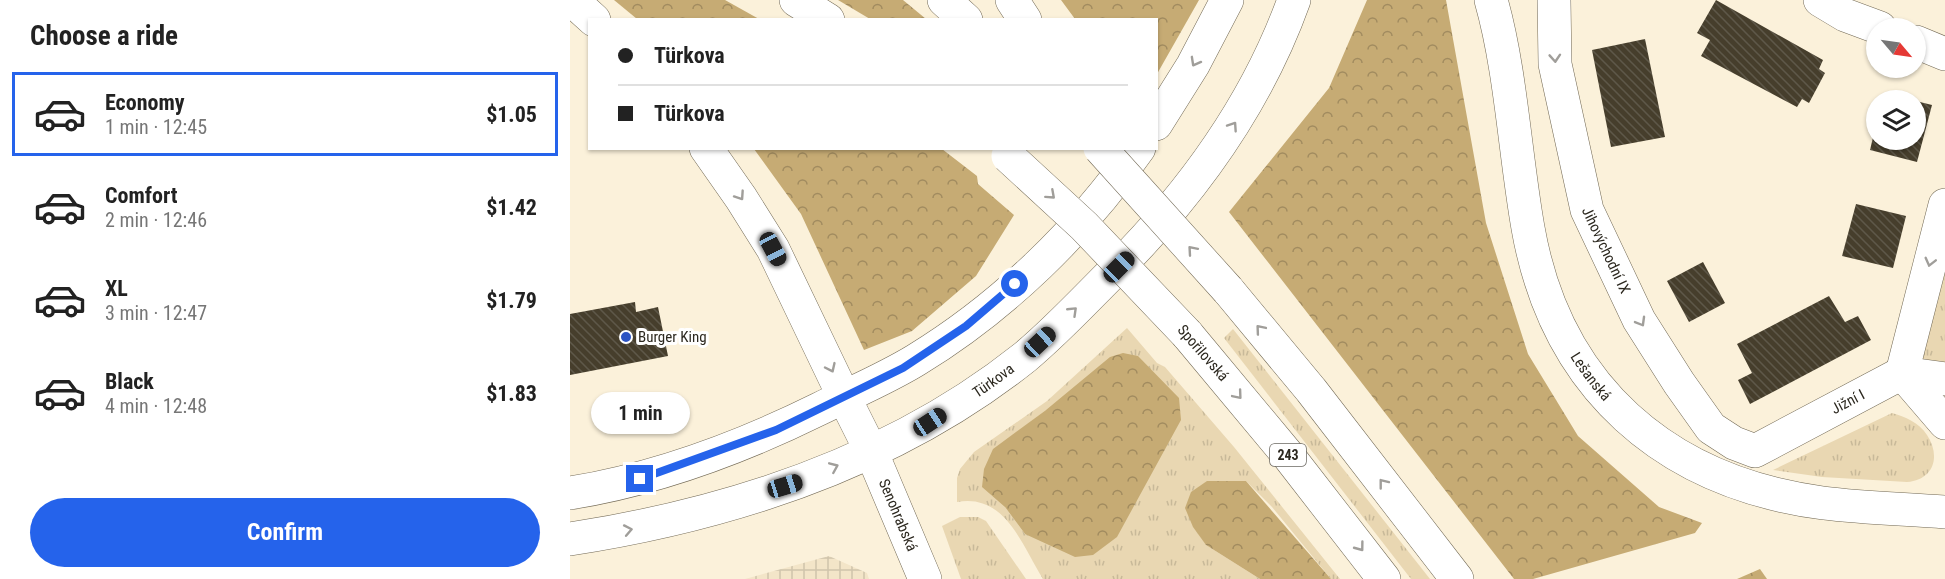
<!DOCTYPE html>
<meta charset="utf-8">
<style>
:root{--surface:#fff;--page:#f2f2f2;--text:#222;--muted:#767676;--line:#e0e0e0;--accent:#2563eb}
body{margin:0;font-family:"Roboto Condensed",sans-serif;background:var(--page);color:var(--text);height:100vh;display:flex;flex-direction:column;font-size:22px;white-space:nowrap}
*{box-sizing:border-box;margin:0}
p{font-size:20px;color:var(--muted)}
.icon{flex:none;width:33px;height:33px;fill:none;stroke:currentColor;stroke-width:2;stroke-linecap:round;stroke-linejoin:round}
.map{position:relative;flex:1;overflow:hidden}
.panel{display:flex;flex-direction:column;background:var(--surface);width:570px}
.panel>*{flex:none}
.top-card{position:absolute;left:18px;top:18px;width:570px;height:132px;border-radius:0px;box-shadow:0 2px 4px #0004;display:grid;align-content:center;height:132px;padding:0 30px;background:var(--surface)}
.needle{width:39px;rotate:119deg}
.fabs{position:absolute;left:1296px;top:18px;display:grid;gap:12px}
.fabs a{display:grid;place-items:center;width:60px;height:60px;border-radius:50%;background:var(--surface);box-shadow:0 2px 4px #0004;font-size:30px}
.end{position:absolute;width:27px;height:27px;margin:-14px;border:8px solid #2563eb;background:#fff;box-shadow:0 0 0 3px #fff}
.from{border-radius:50%}
.bubble{position:absolute;height:42px;border-radius:21px;background:var(--surface);box-shadow:0 2px 4px #0004;font-size:20px;font-weight:700;line-height:42px;text-align:center}
.car{position:absolute;width:18px;height:36px;margin:-18px -9px;border-radius:8px;box-shadow:0 0 4px 2px #0007;background:linear-gradient(#222 24%,#8ab4d8 0 40%,#222 0 76%,#8ab4d8 0 86%,#222 0)}
.top-card b{display:flex;align-items:center;gap:21px;height:57px;font-size:22px}
.top-card b+b{border-top:2px solid var(--line)}
.top-card i{width:15px;height:15px;background:var(--text)}
ul{padding:0;list-style:none}
li{display:flex;align-items:center;gap:18px;height:84px;margin:0 12px 9px;padding:0 18px;border:3px solid transparent;border-radius:0px}
li div{flex:1}
li b{display:block;font-size:22px}
li em{font-style:normal;font-weight:700}
li.active{border-color:var(--accent)}
li>.icon{width:54px;height:54px;stroke-width:1.5}
h2{padding:0 30px;font-size:27px;line-height:72px}
.action{display:flex;gap:12px;margin-top:auto;padding:12px 30px}
.action a{flex:1;height:69px;border-radius:36px;background:var(--accent);color:#fff;font-size:24px;font-weight:700;line-height:69px;text-align:center}
main{display:flex;flex:1;min-height:0}
.map>svg:first-child{display:block}
.industrial{fill:url(#industrial-grid)}
.grass{fill:url(#grass-tufts);fill-rule:evenodd}
.forest{fill:url(#forest-crowns)}
.building{fill:url(#building-back-hatch)}
.lines{fill:none;stroke-linecap:round;stroke-linejoin:round}
.minor-casing{stroke:#726955;stroke-width:34}
.tertiary-casing{stroke:#726955;stroke-width:34}
.secondary-casing{stroke:#726955;stroke-width:34}
.trunk-casing{stroke:#726955;stroke-width:34}
.minor{stroke:#fff;stroke-width:33}
.tertiary{stroke:#fff;stroke-width:33}
.secondary{stroke:#fff;stroke-width:33}
.trunk{stroke:#fff;stroke-width:33}
.trunk-bridge-casing{stroke:#726955;stroke-width:34;stroke-linecap:butt}
.trunk-bridge{stroke:#fff;stroke-width:33}
.oneway{stroke:#a09e9a}
.route{stroke:#2563eb;stroke-width:8}
.poi-dot{fill:#2c54c3;stroke:#fff;stroke-width:2}
.labels{text-anchor:middle;dominant-baseline:central;stroke-width:6;stroke-linejoin:round;paint-order:stroke}
.shield{fill:#fff;stroke:#6b6862;stroke-width:1.5}
.shield-label{font-size:14px;font-weight:bold;fill:#2c281f}
.street-label{font-size:15px;fill:#2c281f;stroke:#fff}
.poi-label{font-size:15px;fill:#2c281f;stroke:#fff;text-anchor:start}
</style>
<main>
<section class="panel">
<h2>Choose a ride</h2>
<ul>
<li class="active"><svg class="icon" aria-label="car" viewBox="0 0 24 24"><path d="M5 17H2v-5l4-1 3-4h7l3 4 3 1v5h-3M9 17h6M6 11h13"/><circle cx="7" cy="17" r="2"/><circle cx="17" cy="17" r="2"/></svg><div><b>Economy</b><p>1 min · 12:45</p></div><em>$1.05</em></li>
<li><svg class="icon" aria-label="car" viewBox="0 0 24 24"><path d="M5 17H2v-5l4-1 3-4h7l3 4 3 1v5h-3M9 17h6M6 11h13"/><circle cx="7" cy="17" r="2"/><circle cx="17" cy="17" r="2"/></svg><div><b>Comfort</b><p>2 min · 12:46</p></div><em>$1.42</em></li>
<li><svg class="icon" aria-label="car" viewBox="0 0 24 24"><path d="M5 17H2v-5l4-1 3-4h7l3 4 3 1v5h-3M9 17h6M6 11h13"/><circle cx="7" cy="17" r="2"/><circle cx="17" cy="17" r="2"/></svg><div><b>XL</b><p>3 min · 12:47</p></div><em>$1.79</em></li>
<li><svg class="icon" aria-label="car" viewBox="0 0 24 24"><path d="M5 17H2v-5l4-1 3-4h7l3 4 3 1v5h-3M9 17h6M6 11h13"/><circle cx="7" cy="17" r="2"/><circle cx="17" cy="17" r="2"/></svg><div><b>Black</b><p>4 min · 12:48</p></div><em>$1.83</em></li>
</ul>
<div class="action"><a>Confirm</a></div>
</section>
<div class="map">
<svg width="1375" height="579" viewBox="0 0 1375 579">
<defs>
<pattern id="industrial-grid" width="8" height="8" patternUnits="userSpaceOnUse" patternTransform="scale(1.5)"><rect width="8" height="8" fill="#f3e5c8"/><path d="M0 4h8M4 0v8" fill="none" stroke="#d0c4ab"/></pattern>
<pattern id="grass-tufts" width="24" height="20" patternUnits="userSpaceOnUse" patternTransform="scale(1.5)"><rect width="24" height="20" fill="#e9d7b2"/><path d="M3 7l-1-3M5 7V3M7 7l1-3M15 17l-1-3M17 17v-4M19 17l1-3" fill="none" stroke="#c8b999"/></pattern>
<pattern id="forest-crowns" width="20" height="18" patternUnits="userSpaceOnUse" patternTransform="scale(1.5)"><rect width="20" height="18" fill="#c6ab74"/><path d="M2 6a3 3 0 1 1 6 0M12 15a3 3 0 1 1 6 0" fill="none" stroke="#a18b5f"/></pattern>
<pattern id="building-back-hatch" width="6" height="6" patternUnits="userSpaceOnUse" patternTransform="scale(1.5)"><rect width="6" height="6" fill="#463e2c"/><path d="M-1 5l2 2M0 0l6 6M5-1l2 2" fill="none" stroke="#5e5849"/></pattern>
</defs>
<rect width="100%" height="100%" fill="#fbf1da"/>
<!-- industrial -->
<path class="industrial" d="M259 556 297 573 299 579H175Z"/>
<!-- grass -->
<g class="grass">
<path d="M1375 250V367L1351 361Z"/>
<path d="M557 328 587 363 595 367 664 447 770 579H761L702 507 676 481 636 545 690 579H473C452 545 435 493 387 502V478L390 469 404 452 477 401ZM476 410 455 534 435 507 423 450Z"/>
<path d="M663 329 860 579H841L654 338Z"/>
<path d="M1322 413C1335 417 1349 422 1357 435 1371 456 1364 480 1337 482L1252 477 1203 470Z"/>
<path d="M390 517H408L416 521 456 579H391L372 526Z"/>
</g>
<!-- forest -->
<g class="forest">
<path d="M44 0H155L189 19H67Z"/>
<path d="M268 0H333L356 19H300Z"/>
<path d="M491 0H629L587 74 586 20 505 19Z"/>
<path d="M797 0H876L916 223 958 354 1008 436 1089 507 1132 523 1125 533 963 579H944L659 212 759 88Z"/>
<path d="M184 149H372L407 176 408 184 444 215 406 276 342 331 294 350 231 214Z"/>
<path d="M553 353 568 356 609 398 611 420 547 537 523 555 505 557 455 534 435 507 412 487 414 469 423 449 476 410 540 357Z"/>
<path d="M637 481H676L761 579H690L636 545 623 527 615 508 621 492Z"/>
<path d="M1190 569 1197 579H1167Z"/>
</g>
<!-- building -->
<g class="building">
<path d="M1146 0 1253 60 1249 69 1255 73 1239 103 1232 99 1227 107 1131 56 1140 40 1127 33Z"/>
<path d="M1075 39 1095 137 1041 147 1022 50Z"/>
<path d="M1314 94 1342 100H1312Z"/>
<path d="M1346 101 1362 105 1347 162 1300 150 1306 125V140H1346Z"/>
<path d="M1286 204 1336 216 1323 268 1272 256Z"/>
<path d="M1133 262 1155 303 1119 322 1097 281Z"/>
<path d="M1259 296 1275 322 1288 316 1301 340 1180 404 1168 380 1182 373 1167 344Z"/>
<path d="M65 302 66 312 88 307 98 356 0 375V314Z"/>
</g>
<g class="lines">
<defs>
<g id="minor">
<path id="s1" d="M984 0 985 64 1017 210 1069 320 1109 383 1141 428 1164 443 1185 451 1332 373 1375 379"/>
<path d="M1250 0 1275 15 1310 28"/>
<path d="M1346 42 1375 54"/>
<path d="M1332 373 1375 205"/>
<path d="M1332 373 1375 423"/>
</g>
<g id="tertiary">
<path id="s2" d="M921 0C941 70 945 155 958 228 986 387 1095 482 1253 503 1293 508 1335 509 1375 512"/>
<path id="s3" d="M274 397 301 451 355 579"/>
</g>
<g id="secondary">
<path d="M586 124 623 65 657 0"/>
<path d="M0 493C87 479 170 448 249 409 281 393 315 379 346 360 433 307 511 231 569 148"/>
<path id="s4" d="M0 539C162 514 326 460 455 357 485 332 513 302 540 275 620 196 686 106 724 0"/>
</g>
<g id="trunk">
<path d="M2 0 24 20"/>
<path d="M226 0 258 20"/>
<path d="M374 0 396 20"/>
<path d="M442 0 455 20"/>
<path d="M136 148 171 198 203 249 274 397"/>
<path d="M658 290 741 390 887 579"/>
<path d="M617 334 717 454 814 579"/>
</g>
</defs>
<!-- minor casing -->
<use href="#minor" class="minor-casing"/>
<!-- tertiary casing -->
<use href="#tertiary" class="tertiary-casing"/>
<!-- secondary casing -->
<use href="#secondary" class="secondary-casing"/>
<!-- trunk casing -->
<use href="#trunk" class="trunk-casing"/>
<!-- minor -->
<use href="#minor" class="minor"/>
<!-- tertiary -->
<use href="#tertiary" class="tertiary"/>
<!-- secondary -->
<use href="#secondary" class="secondary"/>
<!-- trunk -->
<use href="#trunk" class="trunk"/>
<defs>
<g id="trunk-bridge">
<path d="M530 148 658 290"/>
<path d="M438 156 514 226 617 334"/>
</g>
</defs>
<!-- trunk-bridge casing -->
<use href="#trunk-bridge" class="trunk-bridge-casing"/>
<!-- trunk-bridge -->
<use href="#trunk-bridge" class="trunk-bridge"/>
</g>
<!-- one-way arrows -->
<defs><path id="oneway-chevron" d="M-2-3.5L2.5 0L-2 3.5" fill="none" stroke-width="1.6" stroke-linecap="round" stroke-linejoin="round" transform="scale(1.5)"/></defs>
<g class="oneway">
<use href="#oneway-chevron" transform="translate(985 58) rotate(86)"/>
<use href="#oneway-chevron" transform="translate(625 62) rotate(119)"/>
<use href="#oneway-chevron" transform="translate(663 126) rotate(-56)"/>
<use href="#oneway-chevron" transform="translate(481 195) rotate(42)"/>
<use href="#oneway-chevron" transform="translate(170 196) rotate(56)"/>
<use href="#oneway-chevron" transform="translate(622 250) rotate(-131)"/>
<use href="#oneway-chevron" transform="translate(1360 262) rotate(104)"/>
<use href="#oneway-chevron" transform="translate(503 311) rotate(-44)"/>
<use href="#oneway-chevron" transform="translate(1071 322) rotate(60)"/>
<use href="#oneway-chevron" transform="translate(690 329) rotate(-130)"/>
<use href="#oneway-chevron" transform="translate(261 368) rotate(65)"/>
<use href="#oneway-chevron" transform="translate(668 395) rotate(50)"/>
<use href="#oneway-chevron" transform="translate(264 467) rotate(-23)"/>
<use href="#oneway-chevron" transform="translate(813 483) rotate(-128)"/>
<use href="#oneway-chevron" transform="translate(58 530) rotate(-11)"/>
<use href="#oneway-chevron" transform="translate(790 547) rotate(53)"/>
</g>
<g class="lines">
<!-- route -->
<path class="route" d="M70 479 206 430 333 368 396 326 445 284"/>
</g>
<!-- markers -->
<circle class="poi-dot" cx="56" cy="337" r="6"/>
<g class="labels">
<!-- shield labels -->
<rect class="shield" x="700" y="444" width="36" height="22" rx="4.5"/>
<g class="shield-label">
<text x="718" y="455">243</text>
</g>
<!-- street labels -->
<g class="street-label">
<text stroke="none"><textPath href="#s1" startOffset="258">Jihovýchodní IX</textPath></text>
<text transform="translate(633 353) rotate(49)">Spořilovská</text>
<text stroke="none"><textPath href="#s2" startOffset="394">Lešanská</textPath></text>
<text stroke="none"><textPath href="#s4" startOffset="456">Türkova</textPath></text>
<text stroke="none"><textPath href="#s1" startOffset="620">Jižní I</textPath></text>
<text stroke="none"><textPath href="#s3" startOffset="130">Senohrabská</textPath></text>
</g>
<!-- poi labels -->
<g class="poi-label">
<text x="68" y="337">Burger King</text>
</g>
</g>
</svg>
<div class="fabs">
<a><svg class="needle" viewBox="-14 -14 28 28"><path d="M0-13l5 13h-10z" fill="#e53935"/><path d="M0 13l5-13h-10z" fill="#767676"/></svg></a>
<a><svg class="icon" aria-label="layers" viewBox="0 0 24 24"><path d="M12 4l9 5-9 5-9-5zM3 14l9 5 9-5"/></svg></a>
</div>
<i class="end from" style="left:445px;top:284px"></i>
<i class="end" style="left:70px;top:479px"></i>
<div class="bubble" style="left:21px;top:392px;width:99px">1 min</div>
<i class="car" style="left:203px;top:249px;rotate:152deg"></i>
<i class="car" style="left:549px;top:267px;rotate:45deg"></i>
<i class="car" style="left:470px;top:342px;rotate:47deg"></i>
<i class="car" style="left:360px;top:422px;rotate:57deg"></i>
<i class="car" style="left:215px;top:486px;rotate:73deg"></i>
<div class="top-card">
<b><i class="from"></i>Türkova</b>
<b><i></i>Türkova</b>
</div>
</div>
</main>
